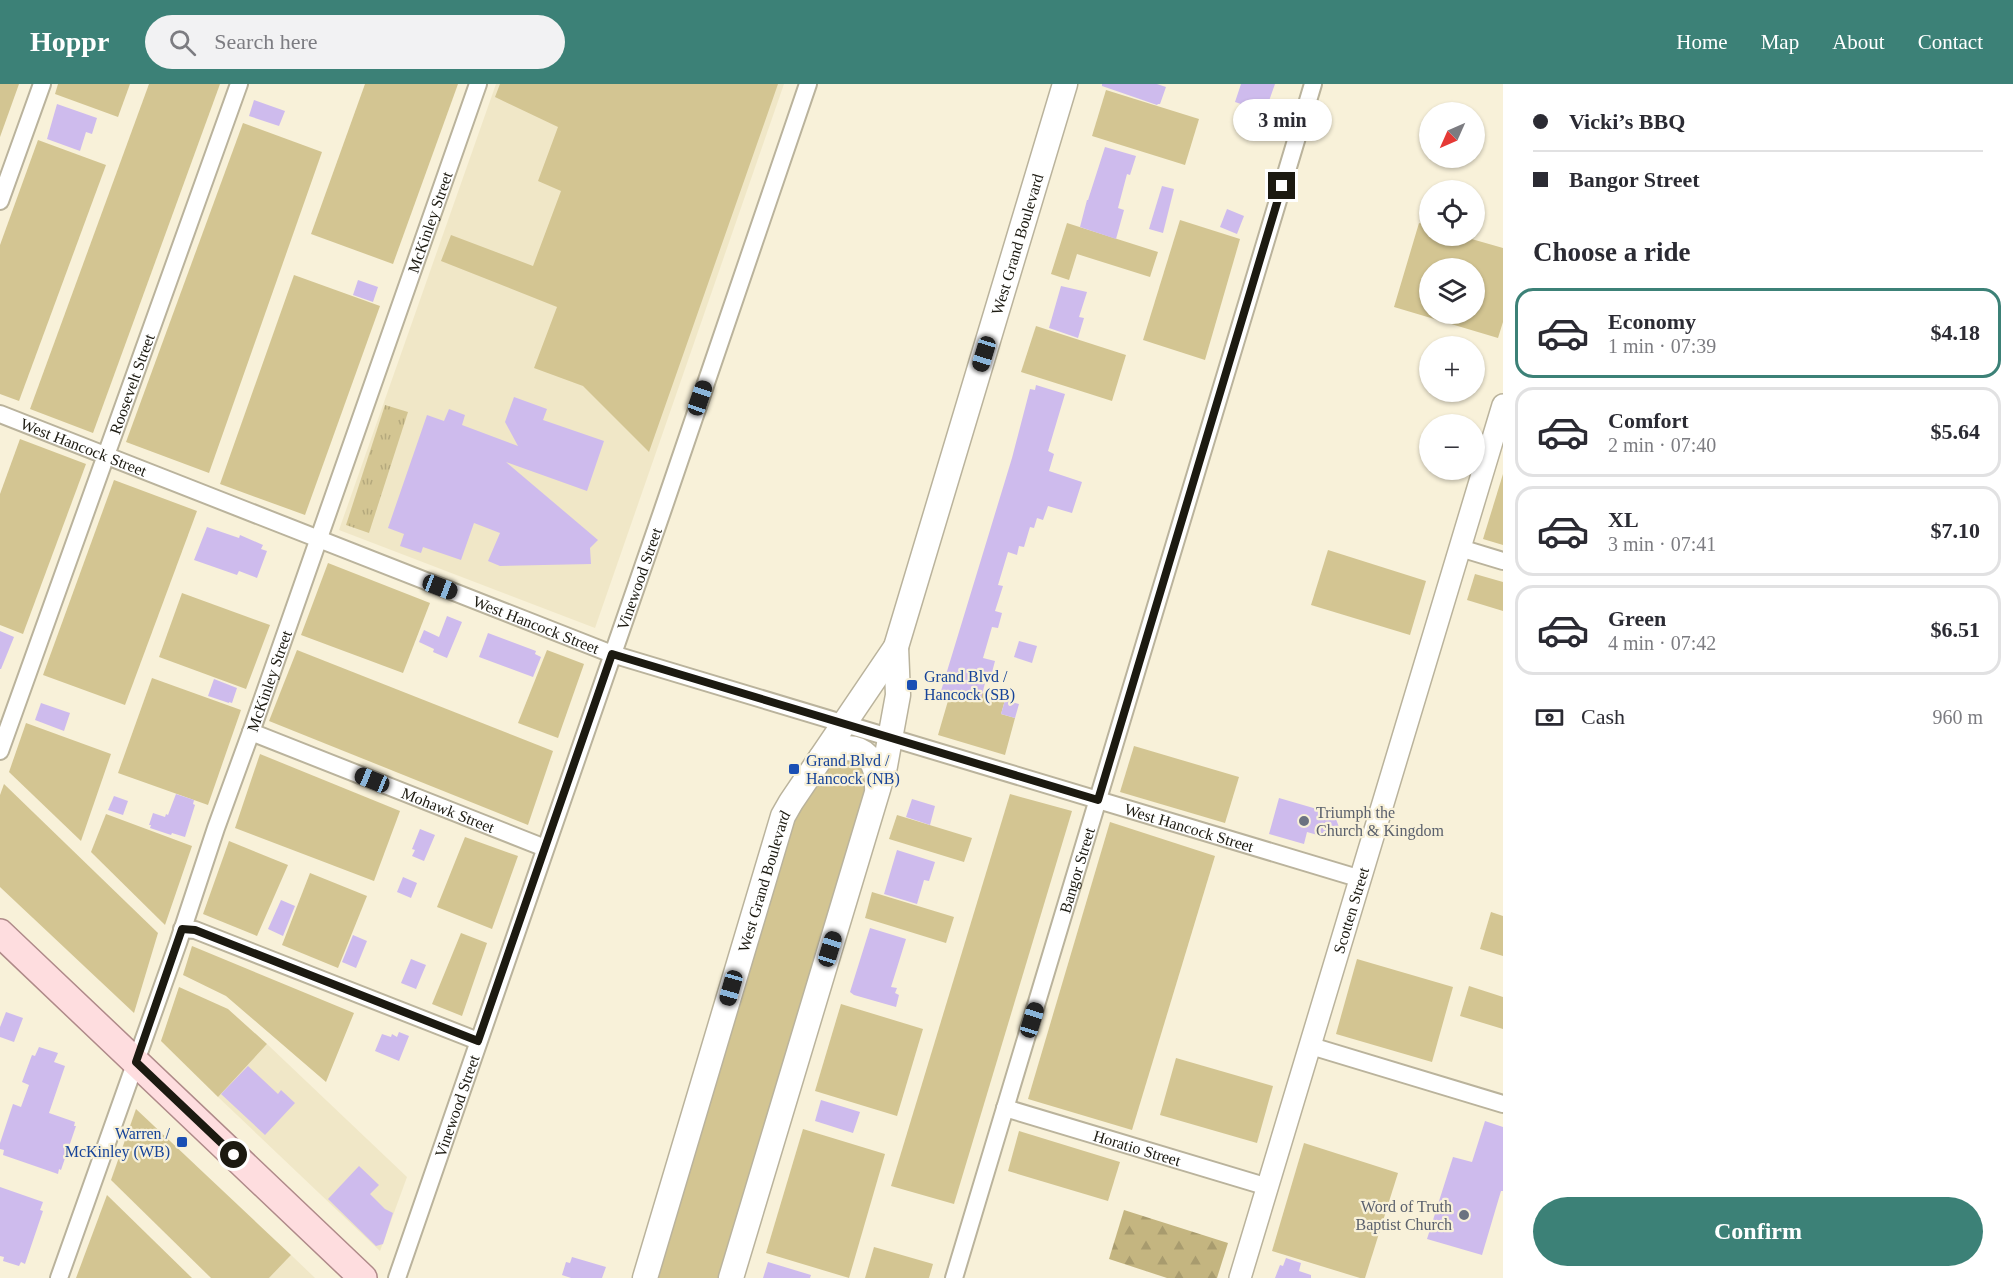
<!DOCTYPE html>
<meta charset="utf-8">
<style>
:root{--surface:#fff;--page:#f2f2f3;--text:#2b2b33;--muted:#7c7c81;--line:#e1e1e2;--accent:#3c8177}
body{margin:0;font-family:Georgia,serif;background:var(--page);color:var(--text);height:100vh;display:flex;flex-direction:column;font-size:22px;white-space:nowrap}
*{box-sizing:border-box;margin:0}
p{font-size:20px;color:var(--muted)}
.icon{flex:none;width:33px;height:33px;fill:none;stroke:currentColor;stroke-width:2;stroke-linecap:round;stroke-linejoin:round}
.map{position:relative;flex:1;overflow:hidden}
.drawer{display:flex;flex-direction:column;background:var(--surface);width:510px}
.drawer>*{flex:none}
.guide{display:grid;align-content:center;height:132px;padding:0 30px;background:var(--surface)}
.needle{width:39px;rotate:225deg}
.controls{position:absolute;left:1419px;top:18px;display:grid;gap:12px}
.controls a{display:grid;place-items:center;width:66px;height:66px;border-radius:50%;background:var(--surface);box-shadow:0 2px 4px #0004;font-size:30px}
.end{position:absolute;width:27px;height:27px;margin:-14px;border:8px solid #1c1a11;background:#fff;box-shadow:0 0 0 3px #fff}
.from{border-radius:50%}
.bubble{position:absolute;height:42px;border-radius:21px;background:var(--surface);box-shadow:0 2px 4px #0004;font-size:20px;font-weight:600;line-height:42px;text-align:center}
.car{position:absolute;width:18px;height:36px;margin:-18px -9px;border-radius:8px;box-shadow:0 0 4px 2px #0007;background:linear-gradient(#222 24%,#8ab4d8 0 40%,#222 0 76%,#8ab4d8 0 86%,#222 0)}
.guide b{display:flex;align-items:center;gap:21px;height:57px;font-size:22px}
.guide b+b{border-top:2px solid var(--line)}
.guide i{width:15px;height:15px;background:var(--text)}
ul{padding:0;list-style:none}
li{display:flex;align-items:center;gap:18px;height:90px;margin:0 12px 9px;padding:0 18px;border:3px solid var(--line);border-radius:18px}
li div{flex:1}
li b{display:block;font-size:22px}
li em{font-style:normal;font-weight:600}
li.on{border-color:var(--accent)}
li>.icon{width:54px;height:54px;stroke-width:1.5}
h2{padding:0 30px;font-size:27px;line-height:72px}
.pay{display:flex;align-items:center;gap:15px;height:66px;padding:0 30px;font-size:22px}
.pay p{margin-inline-start:auto}
.action{display:flex;gap:12px;margin-top:auto;padding:12px 30px}
.action a{flex:1;height:69px;border-radius:36px;background:var(--accent);color:#fff;font-size:24px;font-weight:600;line-height:69px;text-align:center}
header{display:flex;align-items:center;gap:36px;box-sizing:border-box;height:84px;padding:0 30px;background:var(--accent);color:#fff}
header strong{font-size:28px}
nav{display:flex;gap:33px;margin-inline-start:auto;font-size:21px}
.search{width:420px;height:54px;background:var(--page);display:flex;align-items:center;gap:15px;box-sizing:border-box;padding:0 21px;border-radius:33px;color:var(--muted);font-size:22px}
main{display:flex;flex:1;min-height:0}
.map>svg:first-child{display:block}
.built{fill:#f0e7c7}
.grass{fill:#d3c592;fill-rule:evenodd}
.forest{fill:url(#forest-firs)}
.park{fill:url(#park-tufts)}
.building{fill:#cebbed}
.lines{fill:none;stroke-linecap:round;stroke-linejoin:round}
.minor-casing{stroke:#bab39c;stroke-width:20}
.tertiary-casing{stroke:#bab39c;stroke-width:24}
.secondary-casing{stroke:#bab39c;stroke-width:27}
.primary-casing{stroke:#af8a89;stroke-width:30}
.minor{stroke:#fff;stroke-width:16}
.tertiary{stroke:#fff;stroke-width:21}
.secondary{stroke:#fff;stroke-width:24}
.primary{stroke:#fedddf;stroke-width:27}
.route{stroke:#1c1a11;stroke-width:8}
.transit-dot{fill:#1a4fb4;stroke:#f8f1d9;stroke-width:2}
.worship-dot{fill:#6b7280;stroke:#f8f1d9;stroke-width:2}
.labels{text-anchor:middle;dominant-baseline:central;stroke-width:4.5;stroke-linejoin:round;paint-order:stroke}
.street-label{font-size:16px;fill:#1c1a11;stroke:#f8f1d9}
.transit-label{font-size:16px;fill:#164399;stroke:#f8f1d9;text-anchor:start}
.worship-label{font-size:16px;fill:#5b616d;stroke:#f8f1d9;text-anchor:start}
</style>
<header>
<strong>Hoppr</strong>
<div class="search"><svg class="icon" aria-label="search" viewBox="0 0 24 24"><circle cx="10" cy="10" r="6"/><path d="M15 15l6 6"/></svg>Search here</div>
<nav><a>Home</a><a>Map</a><a>About</a><a>Contact</a></nav>
</header>
<main>
<div class="map">
<svg width="1503" height="1194" viewBox="0 0 1503 1194">
<defs>
<pattern id="forest-firs" width="22" height="20" patternUnits="userSpaceOnUse" patternTransform="scale(1.5)"><rect width="22" height="20" fill="#c4b580"/><path d="M5 1l3.5 6h-7zM16 11l3.5 6h-7z" fill="#a89b6e"/></pattern>
<pattern id="park-tufts" width="24" height="20" patternUnits="userSpaceOnUse" patternTransform="scale(1.5)"><rect width="24" height="20" fill="#d3c592"/><path d="M3 7l-1-3M5 7V3M7 7l1-3M15 17l-1-3M17 17v-4M19 17l1-3" fill="none" stroke="#b5a97d"/></pattern>
</defs>
<rect width="100%" height="100%" fill="#f8f1d9"/>
<!-- built -->
<g class="built">
<path d="M496 0H784L595 544 339 446Z"/>
<path d="M267 960 407 1093 380 1167 218 1013Z"/>
<path d="M291 1171 315 1194H269Z"/>
</g>
<!-- grass -->
<g class="grass">
<path d="M0 0H19L0 53Z"/>
<path d="M58 0H130L118 33 55 10Z"/>
<path d="M149 0H220L93 349 30 325Z"/>
<path d="M365 0H458L393 180 311 150Z"/>
<path d="M500 0H778L649 368 583 302 534 284 557 223 441 177 451 151 533 182 561 107 538 97 558 43 495 13Z"/>
<path d="M1106 6 1199 35 1185 81 1092 52Z"/>
<path d="M243 39 322 68 209 389 126 358Z"/>
<path d="M38 56 106 81 19 317 0 310V161Z"/>
<path d="M1180 136 1240 155 1205 276 1143 256Z"/>
<path d="M1067 139 1158 168 1150 193 1077 170 1069 196 1051 190Z"/>
<path d="M1419 139 1429 142 1430 152H1461L1503 164V238L1498 254 1394 223ZM1474 184V230H1430V184Z"/>
<path d="M294 191 380 222 305 431 220 400Z"/>
<path d="M1036 242 1126 271 1112 317 1021 288Z"/>
<path d="M20 355 86 380 23 550 0 541V410Z"/>
<path d="M1503 390V461L1483 455Z"/>
<path d="M114 396 197 427 125 621 43 591Z"/>
<path d="M1328 466 1426 497 1410 551 1311 521Z"/>
<path d="M328 479 430 519 403 589 301 551Z"/>
<path d="M1475 490 1503 498V527L1467 516Z"/>
<path d="M182 509 270 541 246 605 159 573Z"/>
<path d="M297 566 553 667 528 741 269 637Z"/>
<path d="M547 566 584 580 558 654 518 639Z"/>
<path d="M152 594 241 626 208 721 118 689Z"/>
<path d="M982 609 1005 616 1001 630 1015 634 1005 671 938 651 950 610 975 616 976 614 981 615Z"/>
<path d="M26 639 111 670 81 757 9 688Z"/>
<path d="M1134 662 1239 693 1225 739 1120 708Z"/>
<path d="M260 670 400 727 374 797 235 744Z"/>
<path d="M834 673 863 678 873 693 724 1194H654L781 768 804 711Z"/>
<path d="M4 700 158 849 134 929 0 803V711Z"/>
<path d="M1010 710 1072 727 954 1120 891 1102Z"/>
<path d="M106 730 192 762 165 841 91 768Z"/>
<path d="M897 731 972 754 964 778 889 755Z"/>
<path d="M1110 738 1215 772 1132 1046 1028 1015Z"/>
<path d="M465 753 518 772 492 845 437 823Z"/>
<path d="M229 757 288 781 257 852 203 830Z"/>
<path d="M310 789 367 812 338 884 282 861Z"/>
<path d="M872 808 954 833 946 859 865 834Z"/>
<path d="M1491 828 1503 832V872L1480 865Z"/>
<path d="M461 849 487 859 462 932 432 920Z"/>
<path d="M192 862 354 929 326 998 226 912 183 891Z"/>
<path d="M1357 875 1453 903 1432 978 1336 950Z"/>
<path d="M1469 902 1503 913V945L1460 932Z"/>
<path d="M179 903 228 925 267 960 218 1013 161 957Z"/>
<path d="M841 920 923 945 897 1032 815 1007Z"/>
<path d="M1176 974 1273 1002 1257 1059 1160 1031Z"/>
<path d="M136 1025 291 1171 269 1194H211L111 1096Z"/>
<path d="M803 1045 885 1070 849 1194 766 1169Z"/>
<path d="M1019 1047 1120 1078 1108 1117 1008 1087Z"/>
<path d="M1304 1059 1398 1089 1365 1194H1360L1272 1167Z"/>
<path d="M107 1111 192 1194H76Z"/>
<path d="M874 1163 933 1180 929 1194H865Z"/>
</g>
<!-- forest -->
<path class="forest" d="M1124 1126 1228 1159 1217 1194H1167L1109 1175Z"/>
<!-- park -->
<path class="park" d="M385 321 408 328 369 449 346 441Z"/>
<!-- building -->
<g class="building">
<path d="M1102 0H1157L1166 3 1160 20H1158L1157 21 1102 2Z"/>
<path d="M1241 0H1275L1265 28 1235 18Z"/>
<path d="M254 16 285 27 279 42 249 32Z"/>
<path d="M57 20 97 34 92 50 86 48 80 67 47 55Z"/>
<path d="M1105 63 1136 72 1130 91 1127 90 1118 124 1124 126 1116 155 1080 143 1087 116H1088Z"/>
<path d="M1162 102 1174 105 1163 149 1149 145Z"/>
<path d="M1227 125 1244 132 1237 150 1220 143Z"/>
<path d="M358 196 378 203 373 218 353 211Z"/>
<path d="M1061 202 1087 208 1079 233 1084 234 1078 254 1049 244Z"/>
<path d="M1036 301 1065 310 1048 367 1054 370 1049 387 1082 398 1072 429 1048 422 1043 436 1037 434 1034 444 1030 443 1024 463 1019 462 1017 471 1008 468 998 501 1003 502 995 527 1002 529 998 544 992 543 983 574 995 577 990 596 986 595 981 615H966L941 607 1012 374 1030 305 1035 306Z"/>
<path d="M514 313 547 325 543 336 604 357 587 407 506 378 598 456 590 464 591 480 500 482 488 477 500 449 474 439 461 476 423 463 421 469 400 462 404 450 388 444 427 331 444 337 449 325 465 331 462 341 518 362 505 338Z"/>
<path d="M207 443 239 454 240 451 263 461 261 465 267 467 257 494 239 487 237 491 194 476Z"/>
<path d="M447 532 462 538 447 574 433 568 434 565 419 558 424 546 439 553Z"/>
<path d="M0 547 14 553 1 585H0Z"/>
<path d="M488 549 536 567 535 570 541 573 533 593 479 573Z"/>
<path d="M1019 557 1037 562 1032 579 1014 573Z"/>
<path d="M214 595 237 604 232 619 229 618V619L208 612Z"/>
<path d="M1005 616 1019 620 1015 634 1001 630Z"/>
<path d="M41 619 70 629 64 647 35 636Z"/>
<path d="M176 710 194 716 193 720 195 721 185 753 172 749 171 751 150 744 151 741H149L153 729 165 733 166 730 168 731Z"/>
<path d="M114 712 128 717 123 731 108 726Z"/>
<path d="M1279 714 1334 730 1339 743 1328 754 1307 748 1304 760 1269 750Z"/>
<path d="M912 715 935 722 930 741 906 733Z"/>
<path d="M420 745 435 751 424 777 412 772 415 766 412 765Z"/>
<path d="M897 766 935 778 929 797 924 796 917 820 884 810Z"/>
<path d="M403 793 417 799 411 814 397 808Z"/>
<path d="M281 816 295 822 283 852 268 845Z"/>
<path d="M870 844 906 855 891 903 897 904 895 909 899 911 896 923 854 911 850 908Z"/>
<path d="M353 851 367 857 356 884 342 878Z"/>
<path d="M411 875 426 881 416 905 401 899Z"/>
<path d="M6 928 23 934 14 958 0 953V943Z"/>
<path d="M399 948 409 952 399 977 375 967 382 950 391 953 392 950 397 953Z"/>
<path d="M39 963 58 969 54 978 65 982 49 1029 75 1038 74 1042H76L61 1086 59 1085 58 1090 3 1071 4 1066 0 1065V1059L13 1020 21 1023 29 1001 22 998 32 971 35 972Z"/>
<path d="M248 982 278 1010 281 1006 295 1019 265 1051 221 1010Z"/>
<path d="M821 1016 860 1028 853 1049 815 1037Z"/>
<path d="M1485 1037 1503 1043V1107H1501L1482 1171 1427 1155 1453 1073 1472 1078Z"/>
<path d="M359 1082 379 1101 370 1110 385 1125 393 1129 383 1160 376 1162 328 1115Z"/>
<path d="M0 1103 43 1118 40 1126 43 1127 25 1180 21 1178 19 1182 3 1177 4 1173 0 1172Z"/>
<path d="M572 1173 606 1183 602 1194H571L562 1191 566 1178 570 1179Z"/>
<path d="M1286 1174 1301 1179 1299 1187 1311 1191V1194H1275L1280 1181 1283 1182Z"/>
<path d="M768 1178 811 1191 810 1194H763Z"/>
</g>
<g class="lines">
<defs>
<g id="minor">
<path d="M0 117 42 0"/>
<path id="s1" d="M0 330 612 570 1361 795"/>
<path d="M1460 464 1503 477"/>
<path id="s2" d="M251 648 545 764"/>
<path id="s3" d="M0 667 239 0"/>
<path d="M182 845 195 846 478 957"/>
<path d="M1311 962 1503 1020"/>
<path id="s4" d="M1005 1024 1268 1103"/>
<path id="s5" d="M59 1194 178 859 216 744 251 648 478 0"/>
<path id="s6" d="M397 1194 662 428 808 0"/>
<path id="s7" d="M954 1194 1313 0"/>
</g>
<g id="tertiary">
<path id="s8" d="M1240 1194 1503 321"/>
</g>
<g id="secondary">
<path d="M821 674C826 671 832 666 838 665 865 660 878 678 877 703"/>
<path id="s9" d="M645 1194 783 732 791 718 896 563 1065 0"/>
<path d="M731 1194 885 682 898 611 896 563"/>
</g>
<path id="primary" d="M0 849 363 1194"/>
</defs>
<!-- minor casing -->
<use href="#minor" class="minor-casing"/>
<!-- tertiary casing -->
<use href="#tertiary" class="tertiary-casing"/>
<!-- secondary casing -->
<use href="#secondary" class="secondary-casing"/>
<!-- primary casing -->
<use href="#primary" class="primary-casing"/>
<!-- minor -->
<use href="#minor" class="minor"/>
<!-- tertiary -->
<use href="#tertiary" class="tertiary"/>
<!-- secondary -->
<use href="#secondary" class="secondary"/>
<!-- primary -->
<use href="#primary" class="primary"/>
</g>
<g class="lines">
<!-- route -->
<path class="route" d="M234 1071 136 978 182 845 195 846 478 957 612 570 1098 716 1282 102"/>
</g>
<!-- markers -->
<g class="transit-dot">
<rect x="906" y="595" width="12" height="12" rx="3"/>
<rect x="788" y="679" width="12" height="12" rx="3"/>
<rect x="176" y="1052" width="12" height="12" rx="3"/>
</g>
<g class="worship-dot">
<circle cx="1304" cy="737" r="6"/>
<circle cx="1464" cy="1131" r="6"/>
</g>
<g class="labels">
<!-- street labels -->
<g class="street-label">
<text stroke="none"><textPath href="#s5" startOffset="1119">McKinley Street</textPath></text>
<text stroke="none"><textPath href="#s9" startOffset="1106">West Grand Boulevard</textPath></text>
<text stroke="none"><textPath href="#s3" startOffset="390">Roosevelt Street</textPath></text>
<text stroke="none"><textPath href="#s1" startOffset="90">West Hancock Street</textPath></text>
<text stroke="none"><textPath href="#s6" startOffset="740">Vinewood Street</textPath></text>
<text stroke="none"><textPath href="#s1" startOffset="576">West Hancock Street</textPath></text>
<text stroke="none"><textPath href="#s5" startOffset="633">McKinley Street</textPath></text>
<text stroke="none"><textPath href="#s2" startOffset="212">Mohawk Street</textPath></text>
<text stroke="none"><textPath href="#s1" startOffset="1260">West Hancock Street</textPath></text>
<text stroke="none"><textPath href="#s7" startOffset="426">Bangor Street</textPath></text>
<text stroke="none"><textPath href="#s9" startOffset="414">West Grand Boulevard</textPath></text>
<text stroke="none"><textPath href="#s8" startOffset="384">Scotten Street</textPath></text>
<text stroke="none"><textPath href="#s6" startOffset="182">Vinewood Street</textPath></text>
<text stroke="none"><textPath href="#s4" startOffset="138">Horatio Street</textPath></text>
</g>
<!-- transit labels -->
<g class="transit-label">
<text x="924" y="592">Grand Blvd /<tspan x="924" dy="18">Hancock (SB)</tspan></text>
<text x="806" y="676">Grand Blvd /<tspan x="806" dy="18">Hancock (NB)</tspan></text>
<text x="170" y="1049" text-anchor="end">Warren /<tspan x="170" dy="18">McKinley (WB)</tspan></text>
</g>
<!-- worship labels -->
<g class="worship-label">
<text x="1316" y="728">Triumph the<tspan x="1316" dy="18">Church &amp; Kingdom</tspan></text>
<text x="1452" y="1122" text-anchor="end">Word of Truth<tspan x="1452" dy="18">Baptist Church</tspan></text>
</g>
</g>
</svg>
<div class="controls">
<a><svg class="needle" viewBox="-14 -14 28 28"><path d="M0-13l5 13h-10z" fill="#e53935"/><path d="M0 13l5-13h-10z" fill="#7c7c81"/></svg></a>
<a><svg class="icon" aria-label="locate" viewBox="0 0 24 24"><circle cx="12" cy="12" r="6"/><path d="M12 2v4M12 18v4M2 12h4M18 12h4"/></svg></a>
<a><svg class="icon" aria-label="layers" viewBox="0 0 24 24"><path d="M12 4l9 5-9 5-9-5zM3 14l9 5 9-5"/></svg></a>
<a>+</a>
<a>−</a>
</div>
<i class="end from" style="left:234px;top:1071px"></i>
<i class="end" style="left:1282px;top:102px"></i>
<div class="bubble" style="left:1233px;top:15px;width:99px">3 min</div>
<i class="car" style="left:984px;top:270px;rotate:197deg"></i>
<i class="car" style="left:700px;top:314px;rotate:19deg"></i>
<i class="car" style="left:440px;top:503px;rotate:111deg"></i>
<i class="car" style="left:372px;top:696px;rotate:292deg"></i>
<i class="car" style="left:830px;top:865px;rotate:17deg"></i>
<i class="car" style="left:731px;top:904px;rotate:196deg"></i>
<i class="car" style="left:1032px;top:936px;rotate:17deg"></i>
</div>
<section class="drawer">
<div class="guide">
<b><i class="from"></i>Vicki’s BBQ</b>
<b><i></i>Bangor Street</b>
</div>
<h2>Choose a ride</h2>
<ul>
<li class="on"><svg class="icon" aria-label="car" viewBox="0 0 24 24"><path d="M5 17H2v-5l4-1 3-4h7l3 4 3 1v5h-3M9 17h6M6 11h13"/><circle cx="7" cy="17" r="2"/><circle cx="17" cy="17" r="2"/></svg><div><b>Economy</b><p>1 min · 07:39</p></div><em>$4.18</em></li>
<li><svg class="icon" aria-label="car" viewBox="0 0 24 24"><path d="M5 17H2v-5l4-1 3-4h7l3 4 3 1v5h-3M9 17h6M6 11h13"/><circle cx="7" cy="17" r="2"/><circle cx="17" cy="17" r="2"/></svg><div><b>Comfort</b><p>2 min · 07:40</p></div><em>$5.64</em></li>
<li><svg class="icon" aria-label="car" viewBox="0 0 24 24"><path d="M5 17H2v-5l4-1 3-4h7l3 4 3 1v5h-3M9 17h6M6 11h13"/><circle cx="7" cy="17" r="2"/><circle cx="17" cy="17" r="2"/></svg><div><b>XL</b><p>3 min · 07:41</p></div><em>$7.10</em></li>
<li><svg class="icon" aria-label="car" viewBox="0 0 24 24"><path d="M5 17H2v-5l4-1 3-4h7l3 4 3 1v5h-3M9 17h6M6 11h13"/><circle cx="7" cy="17" r="2"/><circle cx="17" cy="17" r="2"/></svg><div><b>Green</b><p>4 min · 07:42</p></div><em>$6.51</em></li>
</ul>
<div class="pay"><svg class="icon" aria-label="cash" viewBox="0 0 24 24"><path d="M3 7h18v10H3z"/><circle cx="12" cy="12" r="2"/></svg>Cash<p>960 m</p></div>
<div class="action"><a>Confirm</a></div>
</section>
</main>
